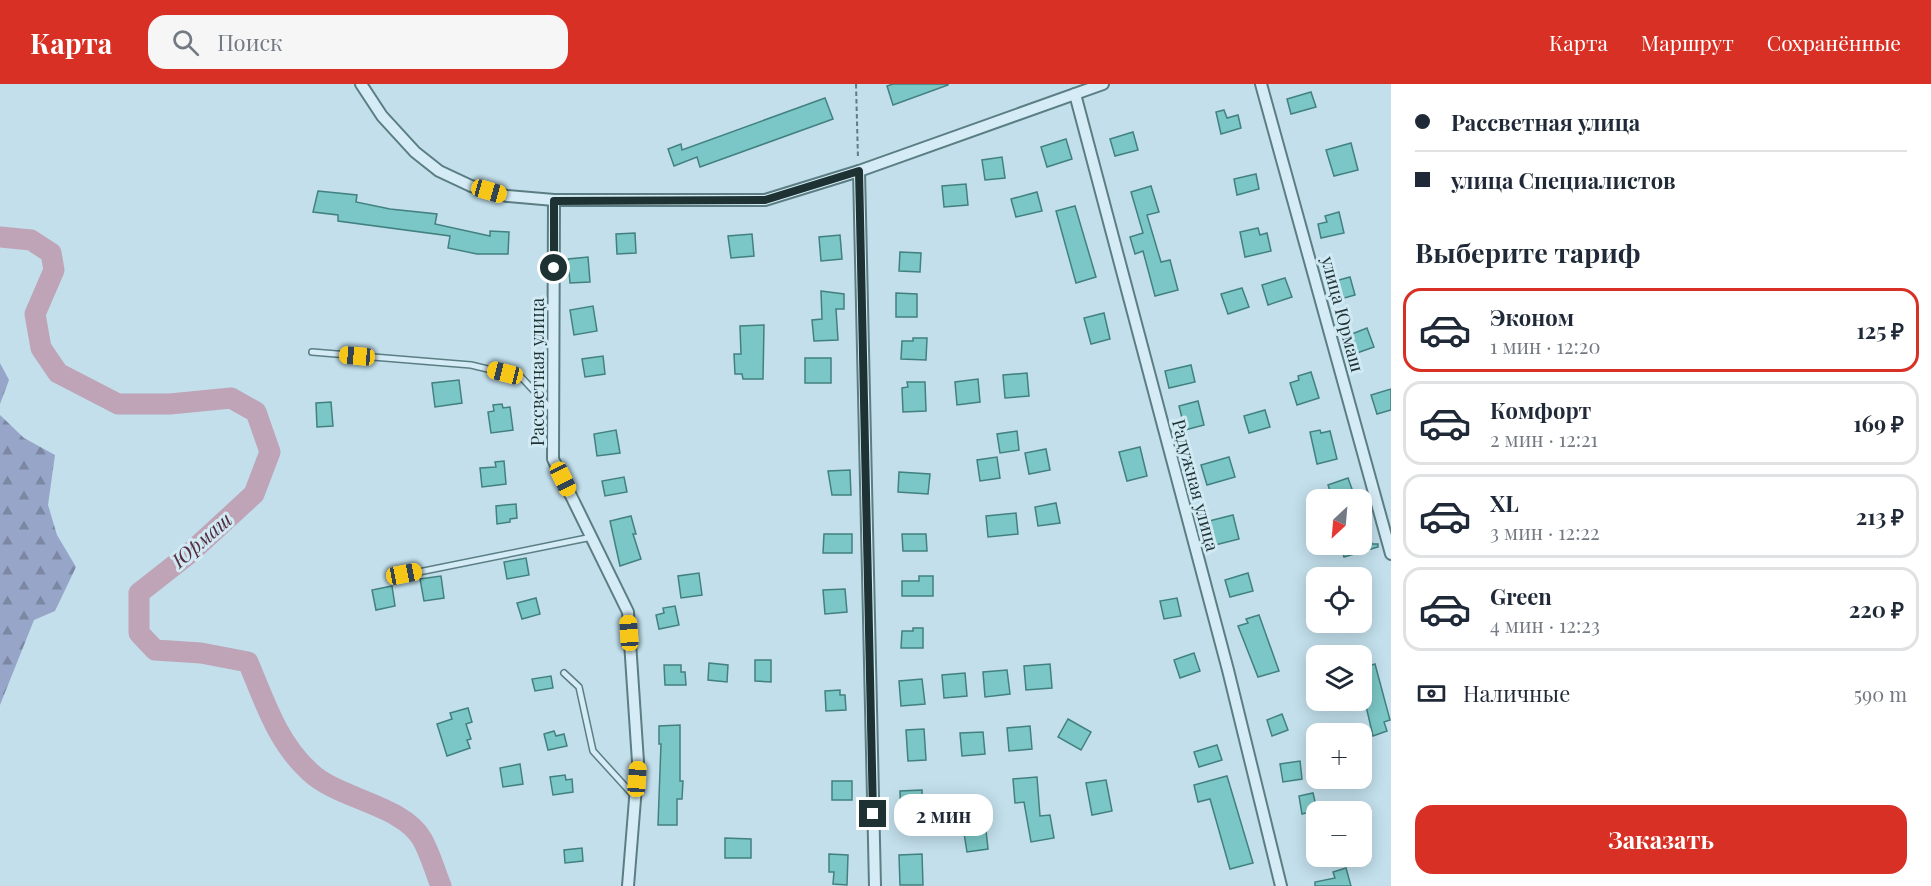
<!DOCTYPE html>
<html lang="ru">
<meta charset="utf-8">
<style>
:root{--surface:#fff;--page:#f6f6f7;--text:#1f2937;--muted:#747a83;--line:#e0e1e3;--accent:#d93025}
body{margin:0;font-family:"Playfair Display",serif;background:var(--page);color:var(--text);height:100vh;display:flex;flex-direction:column;font-size:22px;white-space:nowrap}
*{box-sizing:border-box;margin:0}
p{font-size:20px;color:var(--muted)}
.icon{flex:none;width:33px;height:33px;fill:none;stroke:currentColor;stroke-width:2;stroke-linecap:round;stroke-linejoin:round}
.map{position:relative;flex:1;overflow:hidden}
.sheet{display:flex;flex-direction:column;background:var(--surface);width:540px}
.sheet>*{flex:none}
.top-card{display:grid;align-content:center;height:132px;padding:0 24px;background:var(--surface)}
.needle{width:39px;rotate:206deg}
.buttons{position:absolute;left:1306px;top:405px;display:grid;gap:12px}
.buttons a{display:grid;place-items:center;width:66px;height:66px;border-radius:12px;background:var(--surface);box-shadow:0 3px 15px #0003;font-size:30px}
.end{position:absolute;width:27px;height:27px;margin:-14px;border:8px solid #1e3234;background:#fff;box-shadow:0 0 0 3px #fff}
.from{border-radius:50%}
.bubble{position:absolute;height:42px;border-radius:18px;background:var(--surface);box-shadow:0 3px 15px #0003;font-size:20px;font-weight:700;line-height:42px;text-align:center}
.car{position:absolute;width:18px;height:36px;margin:-18px -9px;border-radius:8px;box-shadow:0 0 4px 2px #0007;background:linear-gradient(#f5c518 24%,#345 0 40%,#f5c518 0 76%,#345 0 86%,#f5c518 0)}
.top-card b{display:flex;align-items:center;gap:21px;height:57px;font-size:22px}
.top-card b+b{border-top:2px solid var(--line)}
.top-card i{width:15px;height:15px;background:var(--text)}
ul{padding:0;list-style:none}
li{display:flex;align-items:center;gap:18px;height:84px;margin:0 12px 9px;padding:0 12px;border:3px solid var(--line);border-radius:18px}
li div{flex:1}
li b{display:block;font-size:22px}
li em{font-style:normal;font-weight:700}
li.selected{border-color:var(--accent)}
li>.icon{width:54px;height:54px;stroke-width:1.5}
h2{padding:0 24px;font-size:27px;line-height:72px}
.pay{display:flex;align-items:center;gap:15px;height:66px;padding:0 24px;font-size:22px}
.pay p{margin-inline-start:auto}
.button{display:flex;gap:12px;margin-top:auto;padding:12px 24px}
.button a{flex:1;height:69px;border-radius:18px;background:var(--accent);color:#fff;font-size:24px;font-weight:700;line-height:69px;text-align:center}
header{display:flex;align-items:center;gap:36px;box-sizing:border-box;height:84px;padding:0 30px;background:var(--accent);color:#fff}
header strong{font-size:28px}
nav{display:flex;gap:33px;margin-inline-start:auto;font-size:21px}
.search{width:420px;height:54px;background:var(--page);display:flex;align-items:center;gap:15px;box-sizing:border-box;padding:0 21px;border-radius:18px;color:var(--muted);font-size:22px}
main{display:flex;flex:1;min-height:0}
.map>svg:first-child{display:block}
.forest{fill:url(#forest-firs)}
.lines{fill:none;stroke-linecap:round;stroke-linejoin:round}
.river{stroke:#bea4b6;stroke-width:21}
.building{fill:#7bc6c6;stroke:#428180;stroke-width:1.5}
.service-casing{stroke:#5b7e83;stroke-width:8}
.minor-casing{stroke:#5b7e83;stroke-width:14}
.path{stroke:#5b7e83;stroke-width:2;stroke-dasharray:4.5 3;stroke-linecap:butt}
.service{stroke:#d5ecf6;stroke-width:5}
.minor{stroke:#d5ecf6;stroke-width:10}
.route{stroke:#1e3234;stroke-width:8}
.labels{text-anchor:middle;dominant-baseline:central;stroke-width:6;stroke-linejoin:round;paint-order:stroke}
.street-label{font-size:18px;fill:#1e3234;stroke:#d1e9f3}
.water-label{font-size:20px;font-style:italic;fill:#532e3f;stroke:#d1e9f3}
</style>
<header>
<strong>Карта</strong>
<div class="search"><svg class="icon" aria-label="search" viewBox="0 0 24 24"><circle cx="10" cy="10" r="6"/><path d="M15 15l6 6"/></svg>Поиск</div>
<nav><a>Карта</a><a>Маршрут</a><a>Сохранённые</a></nav>
</header>
<main>
<div class="map">
<svg width="1391" height="802" viewBox="0 0 1391 802">
<defs>
<pattern id="forest-firs" width="22" height="20" patternUnits="userSpaceOnUse" patternTransform="scale(1.5)"><rect width="22" height="20" fill="#97a5c8"/><path d="M5 1l3.5 6h-7zM16 11l3.5 6h-7z" fill="#7b87a3"/></pattern>
</defs>
<rect width="100%" height="100%" fill="#c2dfeb"/>
<!-- forest -->
<g class="forest">
<path d="M0 279 9 296 0 320Z"/>
<path d="M0 331 24 354 55 371 48 421 57 451 76 483 55 527 34 536 0 621Z"/>
</g>
<g class="lines">
<!-- river -->
<path class="river" d="M0 153 31 156 51 169 54 186 35 230 41 264 58 289 118 320H170L231 314 256 328 270 368 254 410 190 469 139 509V549L155 566 201 569 248 578C265 618 277 658 310 688 338 715 403 721 422 755 430 769 435 787 441 802"/>
</g>
<!-- building -->
<g class="building">
<path d="M893 0H948V1L893 21 887 2Z"/>
<path d="M1311 8 1316 23 1291 30 1287 15Z"/>
<path d="M825 14 833 35 700 83 697 73 674 82 668 65 681 60 682 66Z"/>
<path d="M1224 26 1227 34 1238 31 1241 44 1221 50 1216 28Z"/>
<path d="M1133 48 1138 66 1115 72 1110 55Z"/>
<path d="M1066 55 1072 75 1047 83 1041 63Z"/>
<path d="M1351 59 1358 86 1334 92 1326 66Z"/>
<path d="M1002 73 1005 94 985 96 982 76Z"/>
<path d="M1256 90 1259 105 1237 111 1234 95Z"/>
<path d="M966 100 968 121 944 123 942 102Z"/>
<path d="M1151 102 1159 128 1147 131 1161 178 1170 176 1178 206 1155 212 1143 167 1135 170 1130 153 1143 149 1131 108Z"/>
<path d="M318 107 357 111 356 118 390 125 437 130 435 140 490 152V147L509 148 508 170H477L448 164 450 152 338 137V131L313 128Z"/>
<path d="M1037 108 1042 127 1016 133 1011 115Z"/>
<path d="M1075 122 1096 193 1076 199 1056 127Z"/>
<path d="M1339 128 1344 149 1321 154 1318 140 1327 138 1325 132Z"/>
<path d="M1258 144 1260 151 1267 149 1271 167 1245 173 1240 148Z"/>
<path d="M635 149 636 169 617 170 616 150Z"/>
<path d="M752 150 754 172 731 174 728 152Z"/>
<path d="M840 151 842 175 821 177 819 153Z"/>
<path d="M900 168 921 169 920 188 899 187Z"/>
<path d="M588 173 590 198 570 199 568 175Z"/>
<path d="M1350 193 1355 211 1333 217 1328 199Z"/>
<path d="M1285 194 1292 213 1268 221 1262 201Z"/>
<path d="M1242 204 1249 223 1228 230 1221 210Z"/>
<path d="M821 207 844 210V225H836L838 256 814 257 812 236 822 235Z"/>
<path d="M896 209 917 210V233H896Z"/>
<path d="M593 222 597 247 574 251 570 226Z"/>
<path d="M1104 229 1110 255 1091 260 1084 234Z"/>
<path d="M764 241 763 295H743L742 290H735L734 270H741L740 242Z"/>
<path d="M1367 244 1374 263 1354 270 1347 252Z"/>
<path d="M913 254H927L926 276 901 275 902 257H913Z"/>
<path d="M603 272 605 290 585 293 582 275Z"/>
<rect x="805" y="274" width="26" height="25"/>
<path d="M1191 281 1195 298 1169 304 1165 287Z"/>
<path d="M1311 288 1319 314 1297 321 1290 299 1299 296 1298 292Z"/>
<path d="M1027 289 1029 312 1005 314 1003 291Z"/>
<path d="M978 295 980 318 957 321 955 298Z"/>
<path d="M459 296 462 319 435 323 432 299Z"/>
<path d="M907 298H925L926 327 903 328 902 304 908 303Z"/>
<path d="M1391 305V326L1377 330 1371 311Z"/>
<path d="M1198 317 1204 341 1185 346 1179 322Z"/>
<path d="M331 318 333 342 317 343 316 319Z"/>
<path d="M502 320 503 324 510 323 513 346 491 349 488 328 494 327 493 321Z"/>
<path d="M1265 326 1270 343 1249 349 1244 332Z"/>
<path d="M616 346 620 369 597 372 594 350Z"/>
<path d="M1320 346 1321 349 1330 347 1337 375 1317 380 1310 348Z"/>
<path d="M1017 347 1019 366 1000 369 997 350Z"/>
<path d="M1140 363 1147 392 1127 397 1119 368Z"/>
<path d="M1046 365 1050 386 1029 390 1025 369Z"/>
<path d="M997 373 1000 394 980 397 977 376Z"/>
<path d="M1229 373 1235 393 1207 401 1201 381Z"/>
<path d="M504 377 506 400 482 403 480 384 496 383 495 378Z"/>
<path d="M850 386 851 411H832L828 387Z"/>
<path d="M899 388 930 390 928 410 898 408Z"/>
<path d="M624 393 627 408 605 412 602 397Z"/>
<path d="M1348 394 1356 416H1333L1328 401Z"/>
<path d="M1056 419 1060 439 1038 442 1035 423Z"/>
<path d="M516 420 517 434 510 435V438L497 440 496 422Z"/>
<path d="M1016 429 1018 450 988 453 986 432Z"/>
<path d="M1233 431 1239 455 1215 461 1209 437Z"/>
<path d="M631 432 636 450H633L641 475 620 482 610 437Z"/>
<path d="M1362 434H1364L1372 460H1378V463L1344 473 1340 460H1362Z"/>
<path d="M824 450H852V469H823Z"/>
<path d="M902 450H926L927 467H903Z"/>
<path d="M526 474 529 491 507 495 504 478Z"/>
<path d="M699 489 702 511 681 514 678 492Z"/>
<path d="M1248 489 1253 507 1230 513 1225 496Z"/>
<path d="M441 492 444 514 424 517 420 495Z"/>
<path d="M919 492H933V512H902V497H919Z"/>
<path d="M392 502 395 522 376 526 372 506Z"/>
<path d="M845 505 847 528 825 530 823 506Z"/>
<path d="M536 514 540 530 522 535 517 519Z"/>
<path d="M1177 514 1181 532 1164 535 1160 517Z"/>
<path d="M675 522 679 541 659 545 656 531 664 529 663 524Z"/>
<path d="M1259 531 1279 587 1258 593 1238 542 1248 539 1246 535Z"/>
<path d="M913 544H923V564H901L902 547H913Z"/>
<path d="M1194 569 1200 587 1180 594 1174 576Z"/>
<path d="M755 576H771V598L755 597Z"/>
<path d="M709 579 728 581 727 598 708 596Z"/>
<path d="M1050 580 1052 604 1026 606 1024 582Z"/>
<path d="M1375 580 1390 636 1384 638 1387 647 1373 652 1362 605V584Z"/>
<path d="M664 581H681V588H685L686 601H665Z"/>
<path d="M1007 586 1010 610 985 613 983 588Z"/>
<path d="M965 589 967 612 944 614 942 591Z"/>
<path d="M551 592 553 604 535 607 532 595Z"/>
<path d="M922 595 925 620 901 622 899 597Z"/>
<path d="M840 606V611H845L846 626 826 627 825 607Z"/>
<path d="M468 624 472 638 466 640 471 655 467 656 470 664 447 672 437 640 452 635 450 629Z"/>
<path d="M1282 630 1288 646 1272 652 1267 636Z"/>
<path d="M1068 635 1091 648 1081 666 1058 653Z"/>
<path d="M680 641V697H683L682 715H677V741H658L661 660H659V642Z"/>
<path d="M1030 642 1032 665 1009 667 1007 644Z"/>
<path d="M924 645 926 676 908 677 906 646Z"/>
<path d="M554 647 556 652 564 650 567 662 548 666 544 650Z"/>
<path d="M983 648 985 670 962 672 960 649Z"/>
<path d="M1217 661 1222 676 1199 683 1194 668Z"/>
<path d="M1300 677 1302 695 1283 698 1280 680Z"/>
<path d="M520 680 523 700 503 703 500 684Z"/>
<path d="M565 691 566 696 572 695 573 708 553 711 550 693Z"/>
<path d="M1227 692 1253 779 1230 785 1210 715 1198 718 1194 701Z"/>
<path d="M1037 693 1040 732 1050 731 1054 754 1031 758 1024 718 1015 719 1013 695Z"/>
<path d="M1106 696 1112 727 1092 731 1086 699Z"/>
<rect x="832" y="697" width="20" height="19"/>
<path d="M922 706 923 743 901 741 900 707Z"/>
<path d="M1313 709 1317 726 1302 730 1299 712Z"/>
<path d="M986 746 988 765 967 768 964 749Z"/>
<path d="M725 754 751 755V774H725Z"/>
<path d="M582 764 583 777 565 779 564 766Z"/>
<path d="M829 770 848 771 847 801 833 800 834 788H829Z"/>
<path d="M922 770 923 801H900L899 771Z"/>
<path d="M1346 784 1351 802H1315V798L1335 794 1333 788Z"/>
</g>
<g class="lines">
<defs>
<g id="service">
<path d="M312 268 471 281 521 293 551 325"/>
<path d="M404 491 592 453"/>
<path d="M564 589 579 603 593 667 634 712"/>
</g>
<g id="minor">
<path d="M361 0 382 32 415 68 439 87 471 102 507 112 554 116H765L859 87 1103 0"/>
<path d="M1261 0 1391 470"/>
<path d="M1075 10 1228 586 1281 802"/>
<path d="M859 87 875 802"/>
<path d="M554 116 553 375 628 528 638 678 628 802"/>
</g>
</defs>
<!-- service casing -->
<use href="#service" class="service-casing"/>
<!-- minor casing -->
<use href="#minor" class="minor-casing"/>
<!-- path -->
<path class="path" d="M856 0 858 75"/>
<!-- service -->
<use href="#service" class="service"/>
<!-- minor -->
<use href="#minor" class="minor"/>
</g>
<g class="lines">
<!-- route -->
<path class="route" d="M554 184V117L765 116 859 87 873 730"/>
</g>
<g class="labels">
<!-- street labels -->
<g class="street-label">
<text transform="translate(1343 230) rotate(75)">улица Юрмаш</text>
<text transform="translate(537 288) rotate(-90)">Рассветная улица</text>
<text transform="translate(1196 401) rotate(75)">Радужная улица</text>
</g>
<!-- water labels -->
<g class="water-label">
<text transform="translate(201 455) rotate(-41)">Юрмаш</text>
</g>
</g>
</svg>
<div class="buttons">
<a><svg class="needle" viewBox="-14 -14 28 28"><path d="M0-13l5 13h-10z" fill="#e53935"/><path d="M0 13l5-13h-10z" fill="#747a83"/></svg></a>
<a><svg class="icon" aria-label="locate" viewBox="0 0 24 24"><circle cx="12" cy="12" r="6"/><path d="M12 2v4M12 18v4M2 12h4M18 12h4"/></svg></a>
<a><svg class="icon" aria-label="layers" viewBox="0 0 24 24"><path d="M12 4l9 5-9 5-9-5zM3 14l9 5 9-5"/></svg></a>
<a>+</a>
<a>−</a>
</div>
<i class="end from" style="left:554px;top:184px"></i>
<i class="end" style="left:873px;top:730px"></i>
<div class="bubble" style="left:894px;top:710px;width:99px">2 мин</div>
<i class="car" style="left:489px;top:107px;rotate:106deg"></i>
<i class="car" style="left:357px;top:272px;rotate:275deg"></i>
<i class="car" style="left:505px;top:289px;rotate:284deg"></i>
<i class="car" style="left:563px;top:395px;rotate:154deg"></i>
<i class="car" style="left:404px;top:490px;rotate:79deg"></i>
<i class="car" style="left:629px;top:549px;rotate:356deg"></i>
<i class="car" style="left:637px;top:695px;rotate:4deg"></i>
</div>
<section class="sheet">
<div class="top-card">
<b><i class="from"></i>Рассветная улица</b>
<b><i></i>улица Специалистов</b>
</div>
<h2>Выберите тариф</h2>
<ul>
<li class="selected"><svg class="icon" aria-label="car" viewBox="0 0 24 24"><path d="M5 17H2v-5l4-1 3-4h7l3 4 3 1v5h-3M9 17h6M6 11h13"/><circle cx="7" cy="17" r="2"/><circle cx="17" cy="17" r="2"/></svg><div><b>Эконом</b><p>1 мин · 12:20</p></div><em>125 ₽</em></li>
<li><svg class="icon" aria-label="car" viewBox="0 0 24 24"><path d="M5 17H2v-5l4-1 3-4h7l3 4 3 1v5h-3M9 17h6M6 11h13"/><circle cx="7" cy="17" r="2"/><circle cx="17" cy="17" r="2"/></svg><div><b>Комфорт</b><p>2 мин · 12:21</p></div><em>169 ₽</em></li>
<li><svg class="icon" aria-label="car" viewBox="0 0 24 24"><path d="M5 17H2v-5l4-1 3-4h7l3 4 3 1v5h-3M9 17h6M6 11h13"/><circle cx="7" cy="17" r="2"/><circle cx="17" cy="17" r="2"/></svg><div><b>XL</b><p>3 мин · 12:22</p></div><em>213 ₽</em></li>
<li><svg class="icon" aria-label="car" viewBox="0 0 24 24"><path d="M5 17H2v-5l4-1 3-4h7l3 4 3 1v5h-3M9 17h6M6 11h13"/><circle cx="7" cy="17" r="2"/><circle cx="17" cy="17" r="2"/></svg><div><b>Green</b><p>4 мин · 12:23</p></div><em>220 ₽</em></li>
</ul>
<div class="pay"><svg class="icon" aria-label="cash" viewBox="0 0 24 24"><path d="M3 7h18v10H3z"/><circle cx="12" cy="12" r="2"/></svg>Наличные<p>590 m</p></div>
<div class="button"><a>Заказать</a></div>
</section>
</main>
